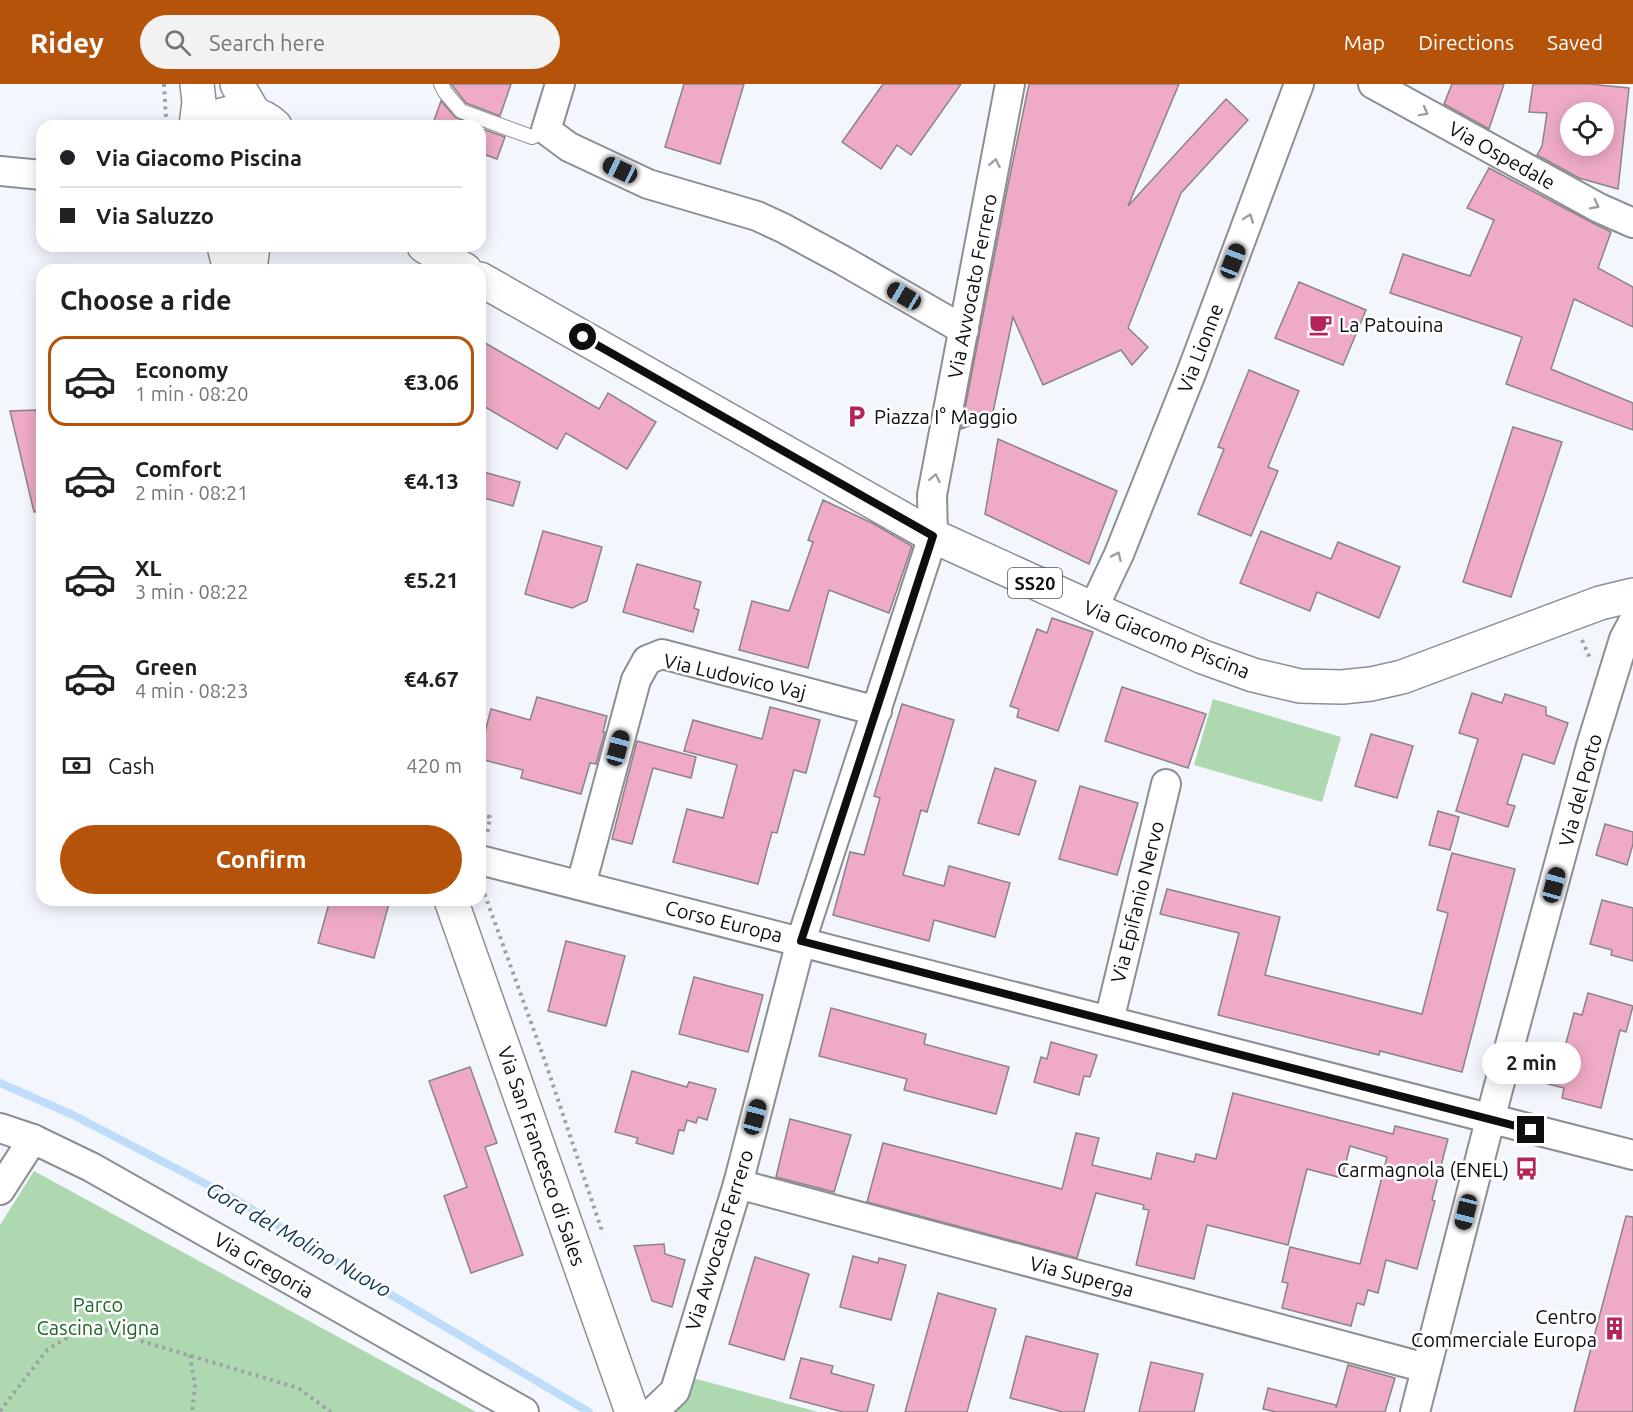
<!DOCTYPE html>
<meta charset="utf-8">
<style>
:root{--surface:#fff;--page:#f2f2f2;--text:#202124;--muted:#757577;--line:#e0e0e0;--accent:#b45309}
body{margin:0;font-family:Ubuntu,sans-serif;background:var(--page);color:var(--text);height:100vh;display:flex;flex-direction:column;font-size:22px;white-space:nowrap}
*{box-sizing:border-box;margin:0}
p{font-size:20px;color:var(--muted)}
.icon{flex:none;width:33px;height:33px;fill:none;stroke:currentColor;stroke-width:2;stroke-linecap:round;stroke-linejoin:round}
.map{position:relative;flex:1;overflow:hidden}
.drawer{position:absolute;left:36px;top:180px;width:450px;height:642px;display:flex;flex-direction:column;background:var(--surface);border-radius:18px;box-shadow:0 3px 15px #0003}
.drawer>*{flex:none}
.guide{position:absolute;left:36px;top:36px;width:450px;height:132px;border-radius:18px;box-shadow:0 3px 15px #0003;display:grid;align-content:center;height:132px;padding:0 24px;background:var(--surface)}
.buttons{position:absolute;left:1560px;top:18px;display:grid;gap:12px}
.buttons a{display:grid;place-items:center;width:54px;height:54px;border-radius:50%;background:var(--surface);box-shadow:0 3px 15px #0003;font-size:30px}
.end{position:absolute;width:27px;height:27px;margin:-14px;border:8px solid #0d0e10;background:#fff;box-shadow:0 0 0 3px #fff}
.from{border-radius:50%}
.bubble{position:absolute;height:42px;border-radius:21px;background:var(--surface);box-shadow:0 3px 15px #0003;font-size:20px;font-weight:600;line-height:42px;text-align:center}
.car{position:absolute;width:18px;height:36px;margin:-18px -9px;border-radius:8px;box-shadow:0 0 4px 2px #0007;background:linear-gradient(#222 24%,#8ab4d8 0 40%,#222 0 76%,#8ab4d8 0 86%,#222 0)}
.guide b{display:flex;align-items:center;gap:21px;height:57px;font-size:22px}
.guide b+b{border-top:2px solid var(--line)}
.guide i{width:15px;height:15px;background:var(--text)}
ul{padding:0;list-style:none}
li{display:flex;align-items:center;gap:18px;height:90px;margin:0 12px 9px;padding:0 12px;border:3px solid transparent;border-radius:18px}
li div{flex:1}
li b{display:block;font-size:22px}
li em{font-style:normal;font-weight:600}
li.selected{border-color:var(--accent)}
li>.icon{width:54px;height:54px;stroke-width:1.5}
h2{padding:0 24px;font-size:27px;line-height:72px}
.pay{display:flex;align-items:center;gap:15px;height:66px;padding:0 24px;font-size:22px}
.pay p{margin-inline-start:auto}
.action{display:flex;gap:12px;margin-top:auto;padding:12px 24px}
.action a{flex:1;height:69px;border-radius:36px;background:var(--accent);color:#fff;font-size:24px;font-weight:600;line-height:69px;text-align:center}
header{display:flex;align-items:center;gap:36px;box-sizing:border-box;height:84px;padding:0 30px;background:var(--accent);color:#fff}
header strong{font-size:28px}
nav{display:flex;gap:33px;margin-inline-start:auto;font-size:21px}
.search{width:420px;height:54px;background:var(--page);display:flex;align-items:center;gap:15px;box-sizing:border-box;padding:0 21px;border-radius:33px;color:var(--muted);font-size:22px}
.map>svg:first-child{display:block}
.green{fill:#aed8af}
.lines{fill:none;stroke-linecap:round;stroke-linejoin:round}
.stream{stroke:#bdddfa;stroke-width:8}
.building{fill:#eeaac6;stroke:#8b8487;stroke-width:1.5;fill-rule:evenodd}
.lane-casing{stroke:#8b8f94;stroke-width:16}
.street-casing{stroke:#8b8f94;stroke-width:32}
.secondary-casing{stroke:#8b8f94;stroke-width:36}
.primary-casing{stroke:#8b8f94;stroke-width:36}
.path{stroke:#9ea1a5;stroke-width:4;stroke-dasharray:3 4.5;stroke-linecap:butt}
.lane{stroke:#fff;stroke-width:14}
.street{stroke:#fff;stroke-width:28}
.secondary{stroke:#fff;stroke-width:33}
.primary{stroke:#fff;stroke-width:33}
.oneway{stroke:#9e9f9f}
.route{stroke:#0d0e10;stroke-width:8}
.labels{text-anchor:middle;dominant-baseline:central;stroke-width:5;stroke-linejoin:round;paint-order:stroke}
.shield{fill:#fff;stroke:#565658;stroke-width:1.5}
.shield-label{font-size:18px;font-weight:bold;fill:#0d0e10}
.street-label{font-size:20px;fill:#0d0e10;stroke:#fff}
.poi-label{font-size:20px;fill:#0d0e10;stroke:#fff;text-anchor:start}
.park-label{font-size:20px;fill:#1f6629;stroke:#fff}
.water-label{font-size:21px;font-style:italic;fill:#113857;stroke:#fff}
</style>
<header>
<strong>Ridey</strong>
<div class="search"><svg class="icon" aria-label="search" viewBox="0 0 24 24"><circle cx="10" cy="10" r="6"/><path d="M15 15l6 6"/></svg>Search here</div>
<nav><a>Map</a><a>Directions</a><a>Saved</a></nav>
</header>
<div class="map">
<svg width="1633" height="1328" viewBox="0 0 1633 1328">
<rect width="100%" height="100%" fill="#f3f7fd"/>
<!-- green -->
<g class="green">
<path d="M1213 615 1341 653 1322 718 1194 681Z"/>
<path d="M34 1087 476 1328H0V1141Z"/>
<path d="M693 1294 818 1328H665Z"/>
</g>
<g class="lines">
<!-- stream -->
<path class="stream" d="M0 999 73 1031 235 1115 361 1193 589 1328"/>
</g>
<!-- building -->
<g class="building">
<path d="M451 0H511L500 32 466 19Z"/>
<path d="M684 0H744L720 80 665 63Z"/>
<path d="M883 0H961L911 71 897 61 881 85 842 58Z"/>
<path d="M1029 0H1179L1128 122 1226 15 1248 36 1181 109 1128 244 1148 263 1132 281 1121 266 1043 301 1013 233 992 333 961 345 1008 101Z"/>
<path d="M1452 0H1504L1489 45 1444 20Z"/>
<path d="M1533 0H1589L1629 4 1618 105 1579 94 1537 71 1542 62 1547 29 1529 28ZM1570 28H1604V62H1570Z"/>
<path d="M441 17 455 33 476 42H432Z"/>
<path d="M480 44 505 53 497 75 486 71 483 80 480 79Z"/>
<path d="M1489 84 1591 138 1611 148 1598 184 1633 203V243L1574 215 1551 285 1633 319V346L1506 300 1522 253 1390 209 1403 170 1470 192 1494 136 1467 124Z"/>
<path d="M1299 198 1366 226 1343 281 1275 254Z"/>
<path d="M480 256 599 325 608 309 656 338 627 385 566 349 557 365 480 320Z"/>
<path d="M1249 286 1299 307 1268 383 1278 387 1251 452 1198 430 1224 365 1218 363Z"/>
<path d="M36 326 42 351V427L34 428 10 327Z"/>
<path d="M1513 343 1562 358 1511 513 1463 498Z"/>
<path d="M998 355 1117 407 1089 480 985 430Z"/>
<path d="M480 387 520 398 513 422 480 413Z"/>
<path d="M823 416 874 440 912 462 889 529 829 506 808 584 739 566 752 517 789 527 813 458 808 456Z"/>
<path d="M543 447 602 463 587 517 572 524 525 510Z"/>
<path d="M1261 447 1331 475 1338 458 1400 483 1379 534 1317 508 1310 527 1240 499Z"/>
<path d="M637 480 701 498 694 524 699 526 693 548 623 528Z"/>
<path d="M1052 534 1093 548 1058 647 1017 633 1019 625 1010 622 1037 545 1047 549Z"/>
<path d="M1122 603 1206 630 1188 684 1105 657Z"/>
<path d="M1472 609 1502 619 1505 610 1546 623V631L1568 639 1554 680 1523 670 1507 720 1515 722 1508 743 1456 727 1478 655 1459 649Z"/>
<path d="M537 613 607 632 603 648H605L596 680 590 679 581 710 521 694 523 686 480 675V667L491 625 530 636Z"/>
<path d="M902 620 954 636 927 728 921 726 903 791 944 802 949 782 1010 799 995 853 934 836 929 857 833 831 850 768 864 771 880 714 874 712Z"/>
<path d="M770 623 820 636 806 689 794 686 777 749 772 748 758 800 673 778 687 725 723 734 737 681 684 667 693 636 762 655Z"/>
<path d="M1371 650 1413 662 1397 714 1355 702Z"/>
<path d="M637 657 696 673 691 694 653 684 632 760 612 755Z"/>
<path d="M995 684 1036 697 1019 751 978 739Z"/>
<path d="M1080 702 1138 719 1117 791 1059 775Z"/>
<path d="M1438 727 1459 733 1450 766 1429 761Z"/>
<path d="M1605 740 1633 748V760L1627 781 1596 771Z"/>
<path d="M1452 769 1515 785 1462 988 1380 967 1379 971 1218 931 1239 849 1160 830 1167 805 1280 833 1265 891 1422 930 1448 829 1437 826Z"/>
<path d="M330 816H390L374 874 318 859Z"/>
<path d="M1602 816 1633 824V877L1611 871 1612 866 1590 860Z"/>
<path d="M566 857 625 872 606 942 548 927Z"/>
<path d="M694 893 763 911 748 968 679 950Z"/>
<path d="M1588 909 1633 922 1626 948 1620 946 1601 1024 1562 1014 1564 1004 1548 1000 1554 977 1557 978 1561 962 1565 963 1574 929 1582 931Z"/>
<path d="M831 924 926 950 924 960 1009 983 996 1030 904 1006 907 995 819 972Z"/>
<path d="M1051 958 1097 971 1090 993 1084 992 1079 1011 1034 998 1041 973 1047 975Z"/>
<path d="M470 983 497 1059 485 1063 523 1171 471 1189 444 1112 467 1103 429 997Z"/>
<path d="M632 987 687 1003 689 998 716 1005 707 1036 698 1033 696 1039 687 1036 684 1047 679 1046 673 1070 636 1059 638 1054 615 1048Z"/>
<path d="M1233 1009 1393 1050 1395 1042 1448 1055 1432 1116 1435 1117 1417 1185 1386 1176 1378 1209 1368 1206 1364 1221 1357 1219 1351 1242 1282 1224 1288 1199 1282 1198 1290 1163 1360 1180 1387 1073 1350 1062 1342 1094 1307 1085 1288 1161 1207 1141 1194 1195 1136 1181 1149 1126 1143 1125 1144 1121 1096 1109 1077 1174 867 1118 883 1059 1062 1105 1076 1049 1099 1054 1092 1081 1151 1095 1157 1069 1194 1078 1196 1070 1216 1075Z"/>
<path d="M790 1035 851 1051 834 1108 776 1093Z"/>
<path d="M1626 1132 1633 1133V1328H1574Z"/>
<path d="M664 1160 665 1170 685 1176 672 1223 652 1217 634 1162Z"/>
<path d="M853 1172 878 1179 879 1174 906 1181 891 1236 840 1223Z"/>
<path d="M755 1173 809 1190 784 1276 729 1260Z"/>
<path d="M938 1209 996 1225 967 1328H905Z"/>
<path d="M1026 1252 1098 1270 1084 1328H1063L1010 1314Z"/>
<path d="M801 1274 833 1282 831 1289 874 1301 867 1328H843L790 1314Z"/>
<path d="M1151 1278 1203 1290 1194 1328H1139Z"/>
<path d="M1348 1281 1395 1294 1385 1328H1276L1263 1325 1268 1304 1336 1321V1324Z"/>
</g>
<g class="lines">
<defs>
<path id="lane" d="M441 0 445 8 461 27 532 53 546 46"/>
<g id="street">
<path d="M560 0 546 46 569 63 648 100 757 132 783 144 844 177 964 246"/>
<path d="M1373 0 1599 124 1633 139"/>
<path d="M0 87 42 91"/>
<path d="M1093 525 1119 470 1192 287 1299 0"/>
<path d="M480 776C865 871 1248 975 1633 1071"/>
<path d="M581 801 636 596 647 576 662 570 877 627"/>
<path d="M1109 937 1166 700"/>
<path d="M0 1044 33 1055 91 1083 524 1328"/>
<path d="M738 1100 1426 1284"/>
<path d="M0 1106 33 1055"/>
<path d="M653 1328 675 1307 738 1100 801 857 933 452 932 411 1010 0"/>
<path d="M1415 1328 1497 1009 1591 662 1624 555 1633 538"/>
</g>
<g id="secondary">
<path d="M224 162 230 186"/>
<path d="M250 186 253 162"/>
<path d="M451 816 632 1328"/>
</g>
<g id="primary">
<path d="M237 0 255 31"/>
<path d="M196 42 199 18 197 0"/>
<path d="M202 42C222 25 255 23 275 42"/>
<path d="M424 162 465 186"/>
<path d="M480 195 933 452 1111 533 1203 573 1253 591 1300 602 1342 603 1371 600 1402 593 1600 519 1633 511"/>
</g>
</defs>
<!-- lane casing -->
<use href="#lane" class="lane-casing"/>
<!-- street casing -->
<use href="#street" class="street-casing"/>
<!-- secondary casing -->
<use href="#secondary" class="secondary-casing"/>
<!-- primary casing -->
<use href="#primary" class="primary-casing"/>
<!-- path -->
<g class="path">
<path d="M164 0 166 35"/>
<path d="M1582 556 1590 574"/>
<path d="M480 730 490 733 487 751"/>
<path d="M482 803 546 980 603 1150"/>
<path d="M190 1271 195 1303 192 1328"/>
<path d="M0 1327 47 1266 88 1241 298 1304 331 1328"/>
</g>
<!-- lane -->
<use href="#lane" class="lane"/>
<!-- street -->
<use href="#street" class="street"/>
<!-- secondary -->
<use href="#secondary" class="secondary"/>
<!-- primary -->
<use href="#primary" class="primary"/>
</g>
<!-- one-way arrows -->
<defs><path id="oneway-chevron" d="M-2-3.5L2.5 0L-2 3.5" fill="none" stroke-width="1.6" stroke-linecap="round" stroke-linejoin="round" transform="scale(1.5)"/></defs>
<g class="oneway">
<use href="#oneway-chevron" transform="translate(1424 28) rotate(29)"/>
<use href="#oneway-chevron" transform="translate(995 79) rotate(-79)"/>
<use href="#oneway-chevron" transform="translate(1595 121) rotate(27)"/>
<use href="#oneway-chevron" transform="translate(1249 134) rotate(-70)"/>
<use href="#oneway-chevron" transform="translate(935 394) rotate(-79)"/>
<use href="#oneway-chevron" transform="translate(1117 472) rotate(-66)"/>
</g>
<g class="lines">
<!-- route -->
<path class="route" d="M583 253 933 452 801 857 1531 1046"/>
</g>
<!-- icons -->
<defs>
<symbol id="cafe-bare" viewBox="-9 -9 18 18"><path d="M-5.5-4.5H6V0H3Q3 3.5 0 3.5H-2.5Q-5.5 3.5-5.5 0ZM3-3.2v2h1.7v-2ZM-6 4.5H4V6H-6Z" fill="#b42456" stroke="#fff" stroke-width="2.5" paint-order="stroke"/></symbol>
<symbol id="parking-bare" viewBox="-9 -9 18 18"><path d="M-3.5-5.5H1a3.5 3.5 0 0 1 0 7H-1V5.5H-3.5ZM-1-3.4V-.6H.8a1.4 1.4 0 0 0 0-2.8Z" fill="#b42456" stroke="#fff" stroke-width="2.5" paint-order="stroke"/></symbol>
<symbol id="bus-bare" viewBox="-9 -9 18 18"><path d="M-5-6H5V4H4V6H2V4H-2V6H-4V4H-5ZM-3.5-4V0h7V-4ZM-3.5 1.2v1.5H-2V1.2ZM2 1.2v1.5H3.5V1.2Z" fill="#b42456" stroke="#fff" stroke-width="2.5" paint-order="stroke"/></symbol>
<symbol id="building-bare" viewBox="-9 -9 18 18"><path d="M-4-6H4V6H1V3H-1V6H-4ZM-2.5-4.3h1.7v1.8h-1.7ZM.8-4.3h1.7v1.8H.8ZM-2.5-1h1.7V.8h-1.7ZM.8-1h1.7V.8H.8Z" fill="#b42456" stroke="#fff" stroke-width="2.5" paint-order="stroke"/></symbol>
</defs>
<g fill-rule="evenodd">
<use href="#cafe-bare" x="1304" y="224" width="33" height="33"/>
<use href="#parking-bare" x="840" y="316" width="33" height="33"/>
<use href="#bus-bare" x="1510" y="1068" width="33" height="33"/>
<use href="#building-bare" x="1598" y="1228" width="33" height="33"/>
</g>
<g class="labels">
<!-- shield labels -->
<rect class="shield" x="1008" y="484" width="54" height="30" rx="4.5"/>
<g class="shield-label">
<text x="1035" y="499">SS20</text>
</g>
<!-- street labels -->
<g class="street-label">
<text transform="translate(1502 71) rotate(29)">Via Ospedale</text>
<text transform="translate(972 202) rotate(-79)">Via Avvocato Ferrero</text>
<text transform="translate(1200 264) rotate(-69)">Via Lionne</text>
<text transform="translate(1167 555) rotate(22)">Via Giacomo Piscina</text>
<text transform="translate(735 592) rotate(13)">Via Ludovico Vaj</text>
<text transform="translate(1580 706) rotate(-75)">Via del Porto</text>
<text transform="translate(1137 818) rotate(-76)">Via Epifanio Nervo</text>
<text transform="translate(724 837) rotate(14)">Corso Europa</text>
<text transform="translate(542 1072) rotate(71)">Via San Francesco di Sales</text>
<text transform="translate(719 1156) rotate(-73)">Via Avvocato Ferrero</text>
<text transform="translate(264 1181) rotate(30)">Via Gregoria</text>
<text transform="translate(1082 1192) rotate(15)">Via Superga</text>
</g>
<!-- poi labels -->
<g class="poi-label">
<text x="1339" y="240">La Patouina</text>
<text x="874" y="332">Piazza I° Maggio</text>
<text x="1509" y="1085" text-anchor="end">Carmagnola (ENEL)</text>
<text x="1597" y="1232" text-anchor="end">Centro<tspan x="1597" dy="23">Commerciale Europa</tspan></text>
</g>
<!-- park labels -->
<g class="park-label">
<text x="98" y="1220">Parco<tspan x="98" dy="23">Cascina Vigna</tspan></text>
</g>
<!-- water labels -->
<g class="water-label">
<text transform="translate(299 1155) rotate(30)">Gora del Molino Nuovo</text>
</g>
</g>
</svg>
<div class="buttons">
<a><svg class="icon" aria-label="locate" viewBox="0 0 24 24"><circle cx="12" cy="12" r="6"/><path d="M12 2v4M12 18v4M2 12h4M18 12h4"/></svg></a>
</div>
<i class="end from" style="left:583px;top:253px"></i>
<i class="end" style="left:1531px;top:1046px"></i>
<div class="bubble" style="left:1482px;top:958px;width:99px">2 min</div>
<i class="car" style="left:620px;top:86px;rotate:295deg"></i>
<i class="car" style="left:1233px;top:177px;rotate:21deg"></i>
<i class="car" style="left:904px;top:212px;rotate:300deg"></i>
<i class="car" style="left:618px;top:664px;rotate:15deg"></i>
<i class="car" style="left:1554px;top:801px;rotate:15deg"></i>
<i class="car" style="left:755px;top:1033px;rotate:15deg"></i>
<i class="car" style="left:1466px;top:1128px;rotate:194deg"></i>
<div class="guide">
<b><i class="from"></i>Via Giacomo Piscina</b>
<b><i></i>Via Saluzzo</b>
</div>
<section class="drawer">
<h2>Choose a ride</h2>
<ul>
<li class="selected"><svg class="icon" aria-label="car" viewBox="0 0 24 24"><path d="M5 17H2v-5l4-1 3-4h7l3 4 3 1v5h-3M9 17h6M6 11h13"/><circle cx="7" cy="17" r="2"/><circle cx="17" cy="17" r="2"/></svg><div><b>Economy</b><p>1 min · 08:20</p></div><em>€3.06</em></li>
<li><svg class="icon" aria-label="car" viewBox="0 0 24 24"><path d="M5 17H2v-5l4-1 3-4h7l3 4 3 1v5h-3M9 17h6M6 11h13"/><circle cx="7" cy="17" r="2"/><circle cx="17" cy="17" r="2"/></svg><div><b>Comfort</b><p>2 min · 08:21</p></div><em>€4.13</em></li>
<li><svg class="icon" aria-label="car" viewBox="0 0 24 24"><path d="M5 17H2v-5l4-1 3-4h7l3 4 3 1v5h-3M9 17h6M6 11h13"/><circle cx="7" cy="17" r="2"/><circle cx="17" cy="17" r="2"/></svg><div><b>XL</b><p>3 min · 08:22</p></div><em>€5.21</em></li>
<li><svg class="icon" aria-label="car" viewBox="0 0 24 24"><path d="M5 17H2v-5l4-1 3-4h7l3 4 3 1v5h-3M9 17h6M6 11h13"/><circle cx="7" cy="17" r="2"/><circle cx="17" cy="17" r="2"/></svg><div><b>Green</b><p>4 min · 08:23</p></div><em>€4.67</em></li>
</ul>
<div class="pay"><svg class="icon" aria-label="cash" viewBox="0 0 24 24"><path d="M3 7h18v10H3z"/><circle cx="12" cy="12" r="2"/></svg>Cash<p>420 m</p></div>
<div class="action"><a>Confirm</a></div>
</section>
</div>
